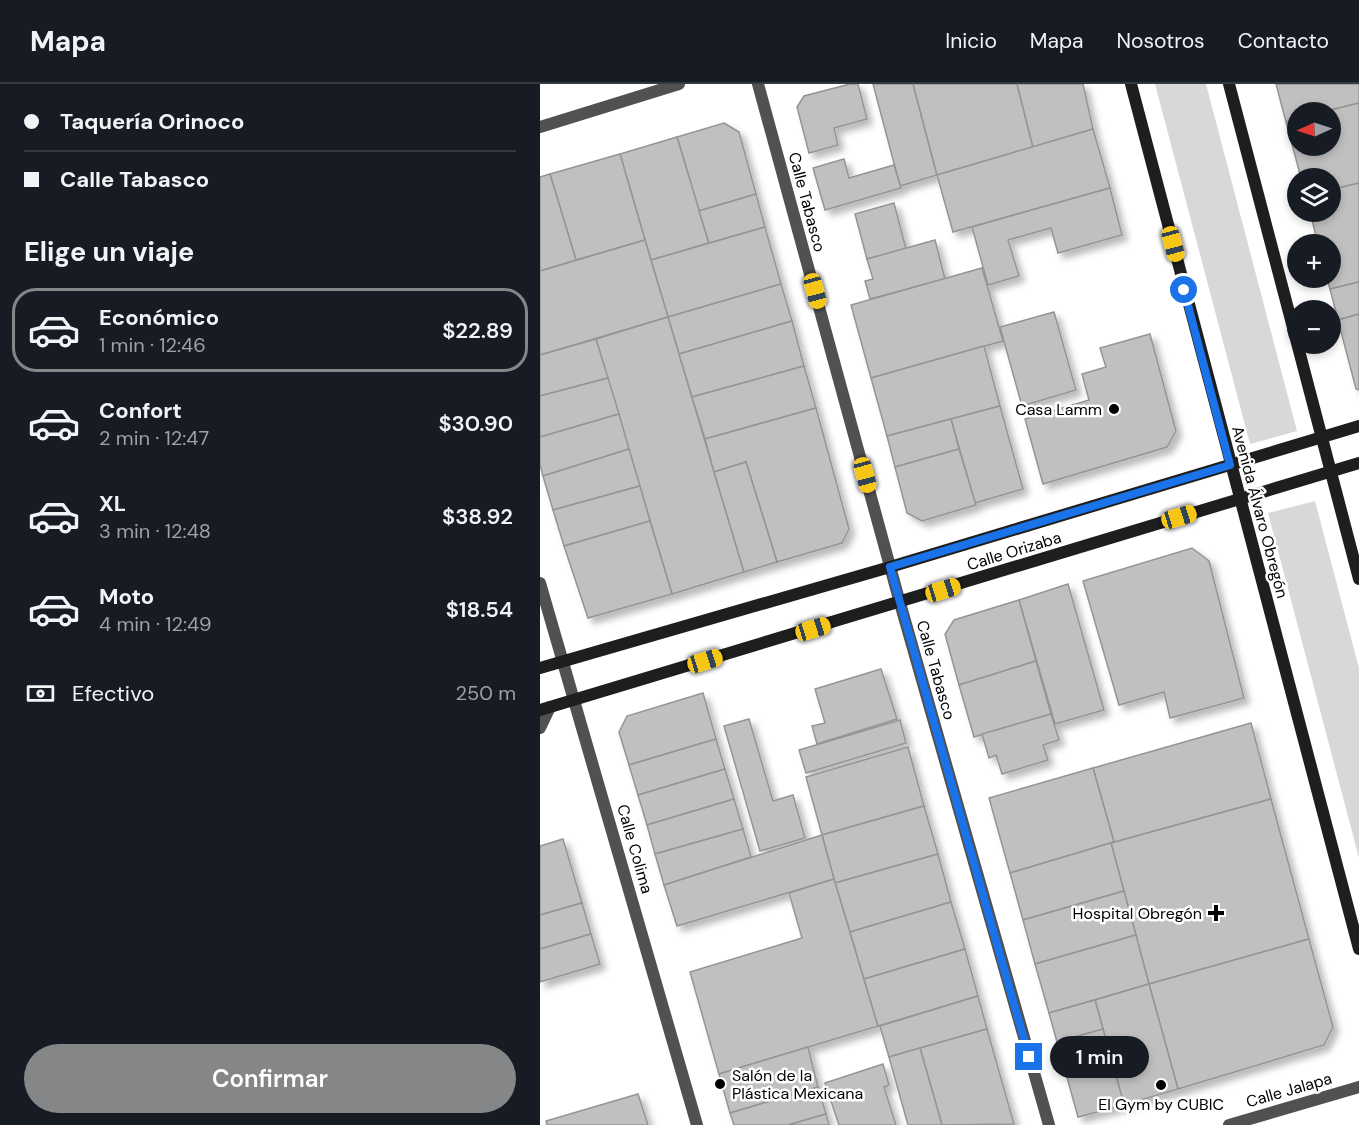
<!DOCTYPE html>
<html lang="es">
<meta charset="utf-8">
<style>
:root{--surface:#171b24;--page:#242831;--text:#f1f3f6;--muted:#9ea1a6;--line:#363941;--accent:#858687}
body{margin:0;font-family:"DM Sans",sans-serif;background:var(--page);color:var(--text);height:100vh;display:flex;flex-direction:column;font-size:22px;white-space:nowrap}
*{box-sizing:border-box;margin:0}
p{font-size:20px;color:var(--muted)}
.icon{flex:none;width:33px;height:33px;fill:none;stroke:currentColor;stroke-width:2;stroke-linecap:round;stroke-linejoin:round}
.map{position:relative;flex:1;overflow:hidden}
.drawer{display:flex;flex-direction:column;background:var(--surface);width:540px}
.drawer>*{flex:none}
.top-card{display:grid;align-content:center;height:132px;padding:0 24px;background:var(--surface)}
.needle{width:39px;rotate:267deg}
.tools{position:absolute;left:747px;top:18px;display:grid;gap:12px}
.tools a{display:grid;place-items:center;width:54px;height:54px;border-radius:50%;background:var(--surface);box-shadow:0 3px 9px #0003;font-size:30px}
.end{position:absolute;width:27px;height:27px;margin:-14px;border:8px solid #1a73e8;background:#fff;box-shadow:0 0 0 3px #fff}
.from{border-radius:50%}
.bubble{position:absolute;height:42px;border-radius:21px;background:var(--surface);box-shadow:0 3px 9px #0003;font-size:20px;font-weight:600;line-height:42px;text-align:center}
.car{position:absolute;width:18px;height:36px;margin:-18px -9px;border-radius:8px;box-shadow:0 0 4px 2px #0007;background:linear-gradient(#f5c518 24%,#345 0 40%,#f5c518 0 76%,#345 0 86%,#f5c518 0)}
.top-card b{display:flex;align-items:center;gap:21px;height:57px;font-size:22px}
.top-card b+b{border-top:2px solid var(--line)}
.top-card i{width:15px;height:15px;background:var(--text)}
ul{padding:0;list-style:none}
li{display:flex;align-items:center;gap:18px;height:84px;margin:0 12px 9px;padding:0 12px;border:3px solid transparent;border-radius:24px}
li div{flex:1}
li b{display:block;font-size:22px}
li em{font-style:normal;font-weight:600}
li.selected{border-color:var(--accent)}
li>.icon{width:54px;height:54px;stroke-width:1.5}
h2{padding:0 24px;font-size:27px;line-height:72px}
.pay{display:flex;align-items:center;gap:15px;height:66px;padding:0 24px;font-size:22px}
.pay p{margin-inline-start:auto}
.button{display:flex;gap:12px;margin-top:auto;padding:12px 24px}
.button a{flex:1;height:69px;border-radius:36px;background:var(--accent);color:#fff;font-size:24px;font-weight:600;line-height:69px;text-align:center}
header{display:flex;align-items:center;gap:36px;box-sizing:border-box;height:84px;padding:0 30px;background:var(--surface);border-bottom:2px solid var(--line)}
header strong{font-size:28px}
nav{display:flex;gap:33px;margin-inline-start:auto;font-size:21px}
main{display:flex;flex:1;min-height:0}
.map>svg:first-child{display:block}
.green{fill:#d8d8d8}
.building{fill:#c0c0c0;stroke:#959595;stroke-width:1.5;filter:url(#shadow)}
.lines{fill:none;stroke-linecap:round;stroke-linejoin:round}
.lane{stroke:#515151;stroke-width:12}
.street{stroke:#515151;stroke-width:12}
.secondary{stroke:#1e1e1e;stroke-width:12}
.route{stroke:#1a73e8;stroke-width:8}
.poi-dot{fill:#000;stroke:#fff;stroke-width:2}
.labels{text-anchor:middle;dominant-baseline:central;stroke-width:5;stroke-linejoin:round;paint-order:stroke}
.street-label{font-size:16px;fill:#000;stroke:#fff}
.poi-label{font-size:16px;fill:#000;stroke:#fff;text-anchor:end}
</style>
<header>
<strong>Mapa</strong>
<nav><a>Inicio</a><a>Mapa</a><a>Nosotros</a><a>Contacto</a></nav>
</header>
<main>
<section class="drawer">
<div class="top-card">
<b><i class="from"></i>Taquería Orinoco</b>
<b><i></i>Calle Tabasco</b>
</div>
<h2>Elige un viaje</h2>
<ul>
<li class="selected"><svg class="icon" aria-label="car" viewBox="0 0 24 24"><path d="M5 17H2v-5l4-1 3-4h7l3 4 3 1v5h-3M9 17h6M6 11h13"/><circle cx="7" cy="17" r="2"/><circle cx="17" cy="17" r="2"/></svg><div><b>Económico</b><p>1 min · 12:46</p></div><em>$22.89</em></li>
<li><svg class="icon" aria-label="car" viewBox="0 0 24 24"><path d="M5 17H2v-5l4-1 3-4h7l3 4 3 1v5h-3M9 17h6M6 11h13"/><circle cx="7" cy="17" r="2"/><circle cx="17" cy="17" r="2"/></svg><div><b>Confort</b><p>2 min · 12:47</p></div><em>$30.90</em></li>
<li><svg class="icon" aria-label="car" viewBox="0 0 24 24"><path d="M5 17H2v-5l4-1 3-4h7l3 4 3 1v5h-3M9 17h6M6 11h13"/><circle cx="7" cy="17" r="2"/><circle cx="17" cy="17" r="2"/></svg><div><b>XL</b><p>3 min · 12:48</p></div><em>$38.92</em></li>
<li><svg class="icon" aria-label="car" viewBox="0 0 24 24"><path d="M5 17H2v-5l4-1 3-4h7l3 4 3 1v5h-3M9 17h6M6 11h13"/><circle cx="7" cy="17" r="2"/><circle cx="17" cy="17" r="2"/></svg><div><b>Moto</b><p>4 min · 12:49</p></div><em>$18.54</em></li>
</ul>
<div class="pay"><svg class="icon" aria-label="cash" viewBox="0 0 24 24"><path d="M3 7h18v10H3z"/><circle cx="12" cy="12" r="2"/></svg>Efectivo<p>250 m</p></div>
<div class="button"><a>Confirmar</a></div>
</section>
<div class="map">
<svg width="819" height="1041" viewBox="0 0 819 1041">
<defs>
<filter id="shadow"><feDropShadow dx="5.5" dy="5.5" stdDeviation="3" flood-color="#0004"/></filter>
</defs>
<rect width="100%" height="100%" fill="#fff"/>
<!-- green -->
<g class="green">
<path d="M615 0H666L757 347 710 360Z"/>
<path d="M775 417 819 584V774L728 429Z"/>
</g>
<!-- building -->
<g class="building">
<path d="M310 0H318L327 35 294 44 298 61 269 69 257 23 264 12Z"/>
<path d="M333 0H373L397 91 360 102Z"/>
<path d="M373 0H477L493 63 397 91Z"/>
<path d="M477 0H543L553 45 493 63Z"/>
<path d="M736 0H819V19L783 28H758V35L746 38Z"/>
<path d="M819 19V99L790 106V94H761L746 38 758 35V62H790V28H783Z"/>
<path d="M184 39 199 48 216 110 159 127 137 53Z"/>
<path d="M553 45 570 104 413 148 397 91Z"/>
<path d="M137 53 169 159 111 176 80 70Z"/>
<path d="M80 70 105 156 36 176 10 90Z"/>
<path d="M304 75 309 94 354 81 361 104 285 126 273 84Z"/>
<path d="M10 90 36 176 0 187V93Z"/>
<path d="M819 99V198L790 205 787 194H790V160H778L770 128H790V106Z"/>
<path d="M570 104 582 151 518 169 511 144 468 156 479 192 448 201 432 143Z"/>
<path d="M216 110 225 143 169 159 159 127Z"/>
<path d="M354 119 366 165 327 175 315 130Z"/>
<path d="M225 143 241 200 128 233 111 176Z"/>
<path d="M105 156 128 233 0 271V187Z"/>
<path d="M395 156 405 195 330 215 325 197 333 195 327 175Z"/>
<path d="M442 184 463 257 331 294 311 221Z"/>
<path d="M819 198V230L798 236 790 205Z"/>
<path d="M241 200 252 237 139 270 128 233Z"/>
<path d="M514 228 536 306 482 322 460 243Z"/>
<path d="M819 230V306L816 305 798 236Z"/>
<path d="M128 233 204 488 132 510 56 255Z"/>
<path d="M252 237 264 282 152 313 139 270Z"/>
<path d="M610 250 636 347 627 363 503 400 485 335 549 316 542 290 566 283 560 264Z"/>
<path d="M56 255 68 294 0 312V271Z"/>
<path d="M444 262 460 322 347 352 331 294Z"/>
<path d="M264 282 276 324 165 355 152 313Z"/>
<path d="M68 294 79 330 0 353V312Z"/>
<path d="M460 322 483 405 435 419 411 335Z"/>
<path d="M276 324 309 445 302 459 237 478 206 378 174 388 165 355Z"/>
<path d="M79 330 89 365 3 392 0 381V353Z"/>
<path d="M411 335 419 365 355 383 347 352Z"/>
<path d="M89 365 100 402 13 426 3 392Z"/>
<path d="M419 365 436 421 382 437 367 429 355 383Z"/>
<path d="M206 378 237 478 204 488 174 388Z"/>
<path d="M100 402 110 437 24 462 13 426Z"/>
<path d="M110 437 132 510 48 534 24 462Z"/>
<path d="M652 464 669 477 704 614 630 634 624 608 579 621 543 497Z"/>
<path d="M528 500 564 626 515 640 479 516Z"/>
<path d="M479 516 496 577 419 601 405 550 414 536Z"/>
<path d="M496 577 511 630 434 653 419 601Z"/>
<path d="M341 585 357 635 277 660 272 642 285 639 275 605Z"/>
<path d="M163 609 176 655 89 681 79 648 87 632Z"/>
<path d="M511 630 519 656 503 661 508 676 462 690 456 671 449 674 442 650Z"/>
<path d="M209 635 233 717 253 711 265 754 220 767 184 642Z"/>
<path d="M360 636 366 659 266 689 259 666Z"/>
<path d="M711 639 731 715 571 759 574 758 553 684Z"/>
<path d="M176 655 185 685 98 711 89 681Z"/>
<path d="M368 663 384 722 282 751 266 693Z"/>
<path d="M553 684 574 758 470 789 449 714Z"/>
<path d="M185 685 194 715 107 741 98 711Z"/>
<path d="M194 715 203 745 115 770 107 741Z"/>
<path d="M731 715 769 855 609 900 571 759Z"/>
<path d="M384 722 398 770 295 799 282 751Z"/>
<path d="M203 745 211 773 124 801 115 770Z"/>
<path d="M282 751 294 795 137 842 124 801Z"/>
<path d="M23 755 42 819 0 831V762Z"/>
<path d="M574 758 571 759 584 807 483 836 470 789Z"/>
<path d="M398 770 411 818 310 848 295 799Z"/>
<path d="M294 795 338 942 179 990 150 888 262 854 249 809Z"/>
<path d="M584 807 596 851 495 880 483 836Z"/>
<path d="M411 818 425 865 324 895 310 848Z"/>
<path d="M42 819 51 850 0 865V831Z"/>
<path d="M51 850 60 880 0 898V865Z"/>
<path d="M596 851 609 900 509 929 495 880Z"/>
<path d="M769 855 793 943 784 961 638 1005 609 900Z"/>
<path d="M425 865 438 912 338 942 324 895Z"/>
<path d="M609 900 638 1005 584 1021 555 916Z"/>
<path d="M438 912 447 945 349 973 340 942Z"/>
<path d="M555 916 563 945 517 958 509 929Z"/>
<path d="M447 945 474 1040 402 1041 380 964Z"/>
<path d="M563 945 571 973 525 986 517 958Z"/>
<path d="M268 963 278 1003 190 1029 179 990Z"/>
<path d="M380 964 402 1041H368L349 973Z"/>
<path d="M571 973 584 1021 538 1033 525 986Z"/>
<path d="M343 980 349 1001 344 1003 356 1041H299L285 999Z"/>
<path d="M278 1003 286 1030 248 1041H194L190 1029Z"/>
<path d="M98 1010 108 1041H7L6 1037Z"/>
<path d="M286 1030 289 1041H248Z"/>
</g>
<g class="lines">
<!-- lane -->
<path class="lane" d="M0 644 10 623"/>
<!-- street -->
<g class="street">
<path d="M218 0 360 519 509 1041"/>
<path d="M0 43 139 0"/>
<path d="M0 499 157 1041"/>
<path d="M689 1041 819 1003"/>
</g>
<!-- secondary -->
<g class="secondary">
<path d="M591 0 819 865"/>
<path d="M689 0 819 495"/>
<path d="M0 584 350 483 819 342"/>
<path d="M0 626 819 379"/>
</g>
</g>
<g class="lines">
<!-- route -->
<path class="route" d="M489 973 350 483 690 381 644 206"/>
</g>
<!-- markers -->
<g class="poi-dot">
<circle cx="574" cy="325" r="6"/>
<path d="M673 820h6v6h6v6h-6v6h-6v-6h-6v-6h6z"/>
<circle cx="180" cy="1000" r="6"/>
<circle cx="621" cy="1001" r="6"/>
</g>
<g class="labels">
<!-- street labels -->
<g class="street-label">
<text transform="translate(267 118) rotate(75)">Calle Tabasco</text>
<text transform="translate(720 428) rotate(75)">Avenida Álvaro Obregón</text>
<text transform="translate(474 467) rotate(-17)">Calle Orizaba</text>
<text transform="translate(396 586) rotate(74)">Calle Tabasco</text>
<text transform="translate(95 765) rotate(74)">Calle Colima</text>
<text transform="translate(749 1006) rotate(-16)">Calle Jalapa</text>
</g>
<!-- poi labels -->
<g class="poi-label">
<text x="562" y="325">Casa Lamm</text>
<text x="662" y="829">Hospital Obregón</text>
<text x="192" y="991" text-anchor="start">Salón de la<tspan x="192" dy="18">Plástica Mexicana</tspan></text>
<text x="621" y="1020" text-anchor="middle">El Gym by CUBIC</text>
</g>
</g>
</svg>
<div class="tools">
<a><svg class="needle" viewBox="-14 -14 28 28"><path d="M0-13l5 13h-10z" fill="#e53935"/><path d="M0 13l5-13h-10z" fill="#9ea1a6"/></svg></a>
<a><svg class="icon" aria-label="layers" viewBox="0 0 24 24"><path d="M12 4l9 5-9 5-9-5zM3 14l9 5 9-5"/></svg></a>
<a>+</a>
<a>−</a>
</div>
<i class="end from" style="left:644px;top:206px"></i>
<i class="end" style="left:489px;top:973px"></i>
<div class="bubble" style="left:510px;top:952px;width:99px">1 min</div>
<i class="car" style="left:633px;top:160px;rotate:165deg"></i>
<i class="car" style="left:275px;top:207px;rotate:165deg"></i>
<i class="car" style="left:325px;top:391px;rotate:165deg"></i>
<i class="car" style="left:639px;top:433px;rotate:73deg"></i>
<i class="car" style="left:403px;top:506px;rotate:73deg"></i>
<i class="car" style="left:273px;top:545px;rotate:73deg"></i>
<i class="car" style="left:165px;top:577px;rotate:73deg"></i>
</div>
</main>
